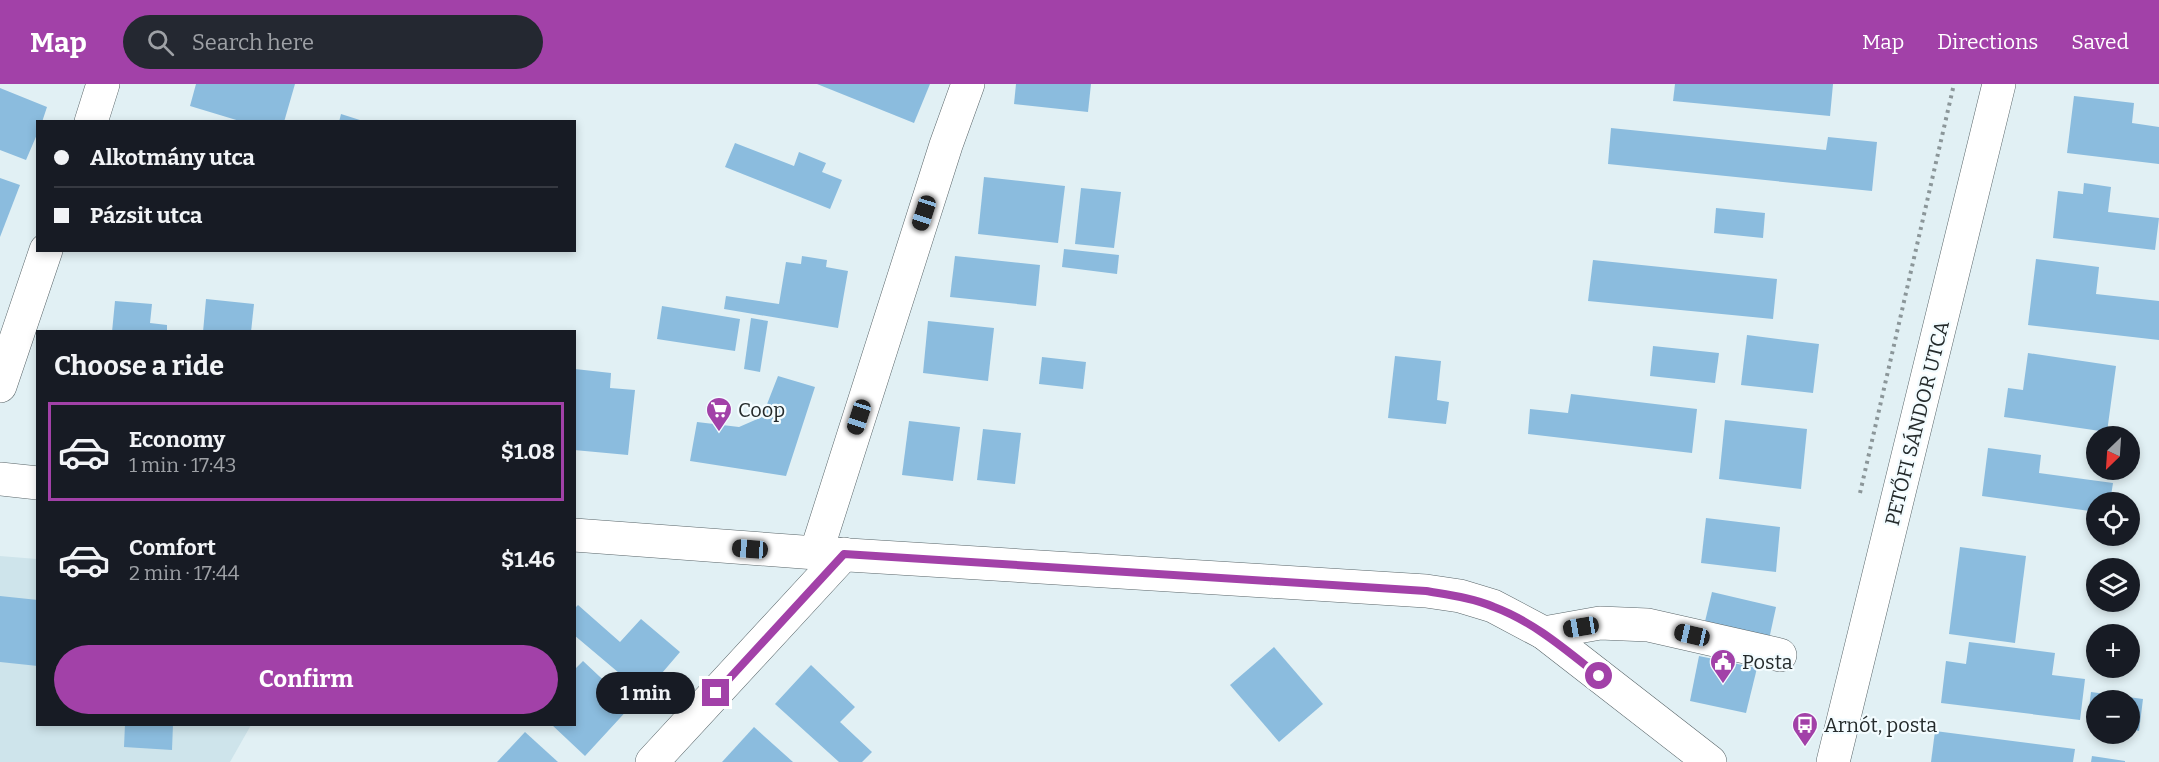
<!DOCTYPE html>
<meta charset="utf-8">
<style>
:root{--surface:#171b24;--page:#242831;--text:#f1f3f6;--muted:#9ea1a6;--line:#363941;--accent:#a241a8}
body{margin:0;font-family:Bitter,serif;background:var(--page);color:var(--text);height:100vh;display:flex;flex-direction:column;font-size:22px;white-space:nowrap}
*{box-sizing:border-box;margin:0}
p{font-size:20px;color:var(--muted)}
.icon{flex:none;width:33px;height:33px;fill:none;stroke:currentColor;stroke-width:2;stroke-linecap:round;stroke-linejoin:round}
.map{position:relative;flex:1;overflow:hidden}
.side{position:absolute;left:36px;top:246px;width:540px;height:396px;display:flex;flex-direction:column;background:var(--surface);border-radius:0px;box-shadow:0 3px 9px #0003}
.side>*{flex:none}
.guide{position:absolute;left:36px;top:36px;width:540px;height:132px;border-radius:0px;box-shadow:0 3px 9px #0003;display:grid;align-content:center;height:132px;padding:0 18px;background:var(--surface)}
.needle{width:39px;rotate:205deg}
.tools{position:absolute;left:2086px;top:342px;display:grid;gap:12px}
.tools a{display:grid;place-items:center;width:54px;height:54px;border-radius:50%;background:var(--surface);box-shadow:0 3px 9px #0003;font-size:30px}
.end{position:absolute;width:27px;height:27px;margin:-14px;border:8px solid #a241a8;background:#fff;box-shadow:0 0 0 3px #fff}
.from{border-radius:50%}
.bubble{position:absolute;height:42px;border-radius:21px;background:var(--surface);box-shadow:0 3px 9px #0003;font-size:20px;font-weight:700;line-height:42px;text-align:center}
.car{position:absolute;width:18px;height:36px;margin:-18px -9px;border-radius:8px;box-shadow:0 0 4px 2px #0007;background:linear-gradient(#222 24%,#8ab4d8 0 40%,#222 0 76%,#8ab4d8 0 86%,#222 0)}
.guide b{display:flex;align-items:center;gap:21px;height:57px;font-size:22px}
.guide b+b{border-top:2px solid var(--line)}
.guide i{width:15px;height:15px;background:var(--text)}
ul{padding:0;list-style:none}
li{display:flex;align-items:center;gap:18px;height:99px;margin:0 12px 9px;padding:0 6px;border:3px solid transparent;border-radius:0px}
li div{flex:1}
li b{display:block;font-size:22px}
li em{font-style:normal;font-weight:700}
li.active{border-color:var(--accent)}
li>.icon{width:54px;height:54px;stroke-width:1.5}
h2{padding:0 18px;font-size:27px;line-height:72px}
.button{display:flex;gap:12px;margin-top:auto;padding:12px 18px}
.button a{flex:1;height:69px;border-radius:36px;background:var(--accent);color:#fff;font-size:24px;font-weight:700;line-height:69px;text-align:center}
header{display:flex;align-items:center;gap:36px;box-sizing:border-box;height:84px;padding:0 30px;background:var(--accent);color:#fff}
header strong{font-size:28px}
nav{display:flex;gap:33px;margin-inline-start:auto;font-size:21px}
.search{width:420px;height:54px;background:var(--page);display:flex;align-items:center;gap:15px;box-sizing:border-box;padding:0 21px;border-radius:33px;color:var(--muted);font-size:22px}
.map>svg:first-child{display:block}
.built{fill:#cee4eb}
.building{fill:#8bbcde}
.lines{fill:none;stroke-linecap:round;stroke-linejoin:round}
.minor-casing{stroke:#596569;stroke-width:34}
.major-casing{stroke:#596569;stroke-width:34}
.path{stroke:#8b9699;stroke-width:4;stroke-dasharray:3 4.5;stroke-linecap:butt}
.minor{stroke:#fff;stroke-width:33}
.major{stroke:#fff;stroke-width:33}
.route{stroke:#a241a8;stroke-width:8}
.labels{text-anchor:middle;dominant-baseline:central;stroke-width:4.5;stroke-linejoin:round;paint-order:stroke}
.poi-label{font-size:20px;fill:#242a2b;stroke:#f3fcff;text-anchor:start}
.street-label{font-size:20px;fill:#242a2b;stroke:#f3fcff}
</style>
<header>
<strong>Map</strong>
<div class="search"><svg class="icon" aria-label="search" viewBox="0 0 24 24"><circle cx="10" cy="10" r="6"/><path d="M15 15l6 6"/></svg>Search here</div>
<nav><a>Map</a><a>Directions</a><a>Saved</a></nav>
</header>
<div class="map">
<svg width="2159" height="678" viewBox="0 0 2159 678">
<rect width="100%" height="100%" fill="#e1f0f4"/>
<!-- built -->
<path class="built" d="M0 472 37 475 38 640 251 641 230 678H0Z"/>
<!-- building -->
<g class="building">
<path d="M196 0H295L284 38H243L190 22Z"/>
<path d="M817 0H930L914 39Z"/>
<path d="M1016 0H1091L1088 28 1014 20Z"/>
<path d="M1675 0H1833L1830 32 1673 17Z"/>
<path d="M0 4 47 23 42 38H38V48L26 76 0 66Z"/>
<path d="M2074 12 2134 19 2132 39 2159 43V80L2067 69Z"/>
<path d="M341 30 363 37V38H339Z"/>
<path d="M1611 44 1826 66 1828 53 1877 58 1872 107 1608 80Z"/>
<path d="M735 59 794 82 799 68 826 79 822 88 842 96 830 125 725 83Z"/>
<path d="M984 93 1065 102 1058 159 978 150Z"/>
<path d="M0 94 20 101 0 153Z"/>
<path d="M2084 99 2111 103 2108 128 2159 134 2155 166 2053 154 2058 107 2083 110Z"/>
<path d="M1081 104 1121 108 1114 164 1075 160Z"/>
<path d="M1716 124 1765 129 1763 154 1714 149Z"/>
<path d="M1064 165 1119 171 1117 190 1062 183Z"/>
<path d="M802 172 827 176 826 183 848 187 838 244 724 225 726 212 779 220 786 178 801 180Z"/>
<path d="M955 172 1040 181 1036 222 950 213Z"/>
<path d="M2036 175 2099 183 2096 210 2159 217V256L2028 241Z"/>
<path d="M1593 176 1777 195 1773 235 1588 217Z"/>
<path d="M206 215 254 220 251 248H203Z"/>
<path d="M115 217 152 220 150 239 167 241V248H112Z"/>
<path d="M662 222 740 235 735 267 657 255Z"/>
<path d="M751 234 768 237 760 288 744 285Z"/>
<path d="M928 237 994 244 988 297 923 289Z"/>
<path d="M1747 251 1819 260 1813 309 1741 301Z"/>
<path d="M1653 262 1719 269 1715 299 1650 292Z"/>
<path d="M2028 269 2116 282 2107 348 2004 333 2008 304 2023 306Z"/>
<path d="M1395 272 1441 277 1437 316 1449 318 1446 340 1388 334Z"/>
<path d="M1042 273 1086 278 1083 305 1039 300Z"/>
<path d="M575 285 611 289 610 304 635 306 628 371 574 366Z"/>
<path d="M778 292 815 303 786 392 690 377 697 338 739 343 762 333Z"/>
<path d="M1571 310 1697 325 1692 369 1528 350 1530 325 1568 329Z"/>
<path d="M1725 336 1807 345 1801 405 1719 395Z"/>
<path d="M909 337 960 343 953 397 902 391Z"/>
<path d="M983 345 1021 349 1015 400 977 396Z"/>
<path d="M1988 364 2041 371 2039 389 2113 399 2110 418H2097V428L1982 412Z"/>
<path d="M1706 434 1780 443 1776 488 1701 479Z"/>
<path d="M1960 463 2026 472 2015 559 1949 550Z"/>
<path d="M1712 508 1776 523 1768 560 1703 546Z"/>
<path d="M0 512 38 516V582L0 578Z"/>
<path d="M578 521 620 558 641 535 680 568 644 610 574 551V525Z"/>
<path d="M1969 558 2055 569 2052 591 2085 595 2080 636 1941 619 1946 577 1966 580Z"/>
<path d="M1274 563 1323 620 1279 658 1230 601Z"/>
<path d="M1699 572 1757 584 1746 629 1690 617Z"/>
<path d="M583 577 631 622 585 672 551 640H574V586Z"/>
<path d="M811 581 855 623 840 638 872 668 862 678H839L775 620Z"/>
<path d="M2091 608 2143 615 2139 647 2130 645V616H2097V641L2087 640Z"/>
<path d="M125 640H173L172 666 124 663Z"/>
<path d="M754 643 793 678H722Z"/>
<path d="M1935 647 2075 665 2073 678H1931Z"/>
<path d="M525 648 558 678H497Z"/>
<path d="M2092 672 2125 677V678H2091Z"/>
</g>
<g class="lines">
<defs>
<g id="minor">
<path d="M91 38 103 0"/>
<path d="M0 302 46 166"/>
<path d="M0 395 38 399"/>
<path d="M574 451 816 469 1426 507 1460 512 1493 522 1544 549 1710 678"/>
<path d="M816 469 946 61 968 0"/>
<path d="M1544 549 1600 539 1648 541 1780 571"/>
<path d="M652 678 844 470"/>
</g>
<path id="major" d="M1833 678 1999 0"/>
</defs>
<!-- minor casing -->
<use href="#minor" class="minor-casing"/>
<!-- major casing -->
<use href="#major" class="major-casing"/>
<!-- path -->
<path class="path" d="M1860 409 1954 0"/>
<!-- minor -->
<use href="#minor" class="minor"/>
<!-- major -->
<use href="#major" class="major"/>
</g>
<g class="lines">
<!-- route -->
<path class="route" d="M716 609 844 470 1426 507C1449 511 1473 514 1494 523 1534 538 1566 566 1599 592"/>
</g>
<!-- icons -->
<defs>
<symbol id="supermarket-pin" viewBox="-11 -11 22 30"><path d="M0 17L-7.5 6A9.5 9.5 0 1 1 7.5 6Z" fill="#a241a8" stroke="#f3fcff"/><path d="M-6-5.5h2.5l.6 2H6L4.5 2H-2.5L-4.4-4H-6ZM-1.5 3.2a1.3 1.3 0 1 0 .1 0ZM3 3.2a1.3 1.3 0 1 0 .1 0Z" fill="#fff"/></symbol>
<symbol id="civic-pin" viewBox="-11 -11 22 30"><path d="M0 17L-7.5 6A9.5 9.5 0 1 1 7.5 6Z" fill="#a241a8" stroke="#f3fcff"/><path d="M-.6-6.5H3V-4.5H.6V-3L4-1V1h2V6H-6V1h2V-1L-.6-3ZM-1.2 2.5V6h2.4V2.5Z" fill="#fff"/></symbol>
<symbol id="bus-pin" viewBox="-11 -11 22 30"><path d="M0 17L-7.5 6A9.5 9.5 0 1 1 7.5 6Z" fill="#a241a8" stroke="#f3fcff"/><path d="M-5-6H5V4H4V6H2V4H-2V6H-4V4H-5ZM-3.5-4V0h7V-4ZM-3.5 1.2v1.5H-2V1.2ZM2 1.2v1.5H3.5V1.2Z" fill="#fff"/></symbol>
</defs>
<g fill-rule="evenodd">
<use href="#supermarket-pin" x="704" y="311" width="30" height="40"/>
<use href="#civic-pin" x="1708" y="563" width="30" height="40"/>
<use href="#bus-pin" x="1790" y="626" width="30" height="40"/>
</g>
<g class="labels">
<!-- poi labels -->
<g class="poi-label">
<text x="738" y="326">Coop</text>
<text x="1742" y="578">Posta</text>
<text x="1824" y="641">Arnót, posta</text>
</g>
<!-- street labels -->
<g class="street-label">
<text transform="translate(1917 339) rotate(-76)">PETŐFI SÁNDOR UTCA</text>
</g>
</g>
</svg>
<div class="tools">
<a><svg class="needle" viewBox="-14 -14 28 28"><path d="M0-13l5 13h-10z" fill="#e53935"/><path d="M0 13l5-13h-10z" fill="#9ea1a6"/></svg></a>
<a><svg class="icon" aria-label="locate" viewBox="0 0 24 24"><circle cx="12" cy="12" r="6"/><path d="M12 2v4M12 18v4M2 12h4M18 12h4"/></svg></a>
<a><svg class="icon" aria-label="layers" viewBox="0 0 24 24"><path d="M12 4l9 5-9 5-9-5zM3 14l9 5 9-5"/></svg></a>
<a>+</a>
<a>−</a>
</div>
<i class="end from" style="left:1599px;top:592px"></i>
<i class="end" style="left:716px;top:609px"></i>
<div class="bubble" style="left:596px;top:588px;width:99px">1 min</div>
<i class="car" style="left:924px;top:129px;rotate:198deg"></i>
<i class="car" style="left:859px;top:333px;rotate:198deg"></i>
<i class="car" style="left:750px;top:465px;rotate:274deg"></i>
<i class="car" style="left:1581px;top:543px;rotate:261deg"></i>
<i class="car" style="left:1692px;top:551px;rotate:283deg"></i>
<div class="guide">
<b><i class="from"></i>Alkotmány utca</b>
<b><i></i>Pázsit utca</b>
</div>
<section class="side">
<h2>Choose a ride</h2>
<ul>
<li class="active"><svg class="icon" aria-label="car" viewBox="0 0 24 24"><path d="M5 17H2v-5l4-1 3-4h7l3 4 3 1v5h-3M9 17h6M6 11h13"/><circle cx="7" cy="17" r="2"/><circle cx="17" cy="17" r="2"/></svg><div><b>Economy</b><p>1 min · 17:43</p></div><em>$1.08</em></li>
<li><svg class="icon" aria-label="car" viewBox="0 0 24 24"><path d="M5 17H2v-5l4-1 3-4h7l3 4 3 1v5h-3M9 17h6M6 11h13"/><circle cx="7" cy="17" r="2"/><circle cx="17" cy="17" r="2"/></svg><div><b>Comfort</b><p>2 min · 17:44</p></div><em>$1.46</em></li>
</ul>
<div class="button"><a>Confirm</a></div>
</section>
</div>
